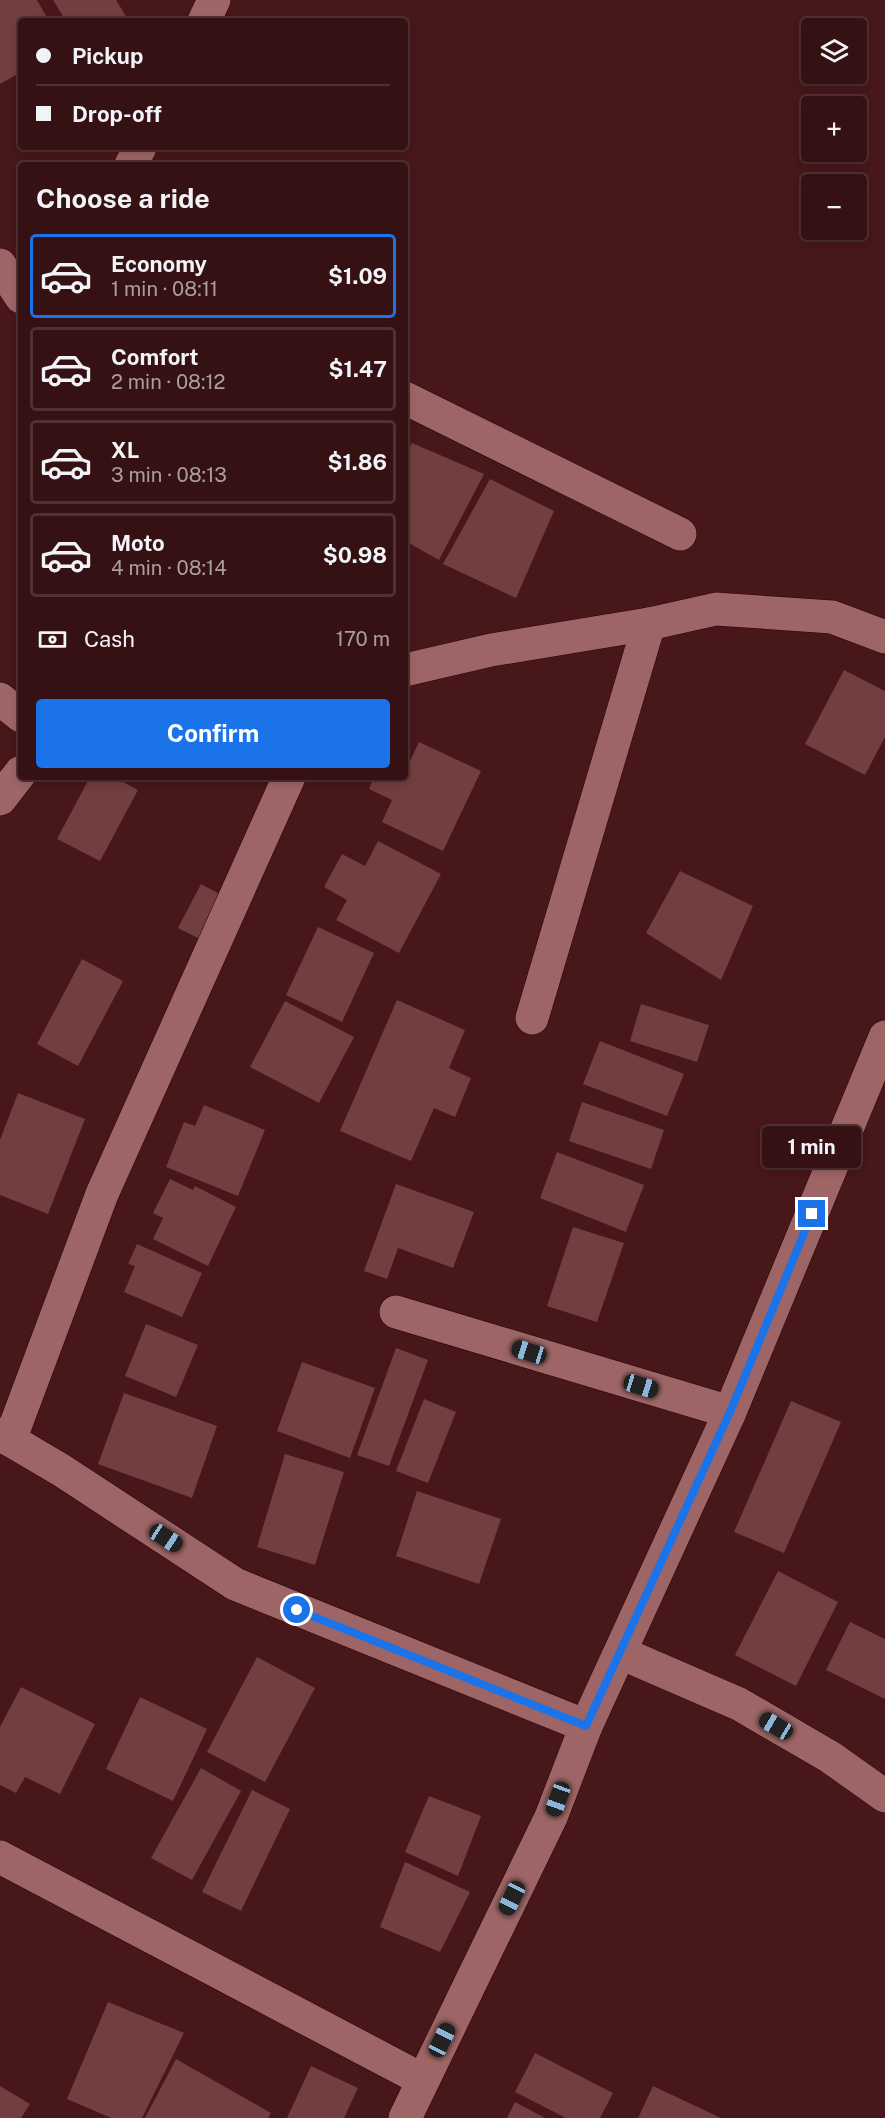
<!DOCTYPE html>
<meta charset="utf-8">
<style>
:root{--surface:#351114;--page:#401f22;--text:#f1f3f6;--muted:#aa9da0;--line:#4f3134;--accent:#1a73e8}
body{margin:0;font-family:"Public Sans",sans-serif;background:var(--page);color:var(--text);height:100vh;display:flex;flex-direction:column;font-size:22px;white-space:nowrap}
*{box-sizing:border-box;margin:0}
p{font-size:20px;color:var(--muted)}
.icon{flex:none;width:33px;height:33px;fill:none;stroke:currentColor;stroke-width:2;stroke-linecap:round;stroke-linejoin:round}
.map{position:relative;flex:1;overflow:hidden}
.details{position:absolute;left:18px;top:162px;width:390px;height:618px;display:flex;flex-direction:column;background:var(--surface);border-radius:6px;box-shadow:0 3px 9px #0003,0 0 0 2px var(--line)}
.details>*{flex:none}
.top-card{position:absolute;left:18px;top:18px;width:390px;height:132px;border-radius:6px;box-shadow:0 3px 9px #0003,0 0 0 2px var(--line);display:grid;align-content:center;height:132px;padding:0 18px;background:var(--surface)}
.fabs{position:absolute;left:801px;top:18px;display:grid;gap:12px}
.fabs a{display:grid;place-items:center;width:66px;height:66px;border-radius:6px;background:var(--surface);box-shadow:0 3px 9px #0003,0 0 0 2px var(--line);font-size:30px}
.end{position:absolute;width:27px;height:27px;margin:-14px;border:8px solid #1a73e8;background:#fff;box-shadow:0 0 0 3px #fff}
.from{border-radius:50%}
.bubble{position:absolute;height:42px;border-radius:6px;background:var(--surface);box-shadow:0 3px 9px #0003,0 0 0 2px var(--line);font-size:20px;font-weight:700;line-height:42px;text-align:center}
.car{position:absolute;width:18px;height:36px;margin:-18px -9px;border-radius:8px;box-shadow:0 0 4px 2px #0007;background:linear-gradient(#222 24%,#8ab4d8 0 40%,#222 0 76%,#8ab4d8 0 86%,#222 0)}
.top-card b{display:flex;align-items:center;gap:21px;height:57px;font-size:22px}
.top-card b+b{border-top:2px solid var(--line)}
.top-card i{width:15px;height:15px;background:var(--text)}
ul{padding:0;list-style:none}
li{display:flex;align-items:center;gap:18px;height:84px;margin:0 12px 9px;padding:0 6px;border:3px solid var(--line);border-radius:6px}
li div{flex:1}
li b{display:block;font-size:22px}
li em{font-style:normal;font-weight:700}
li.current{border-color:var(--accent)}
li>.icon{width:54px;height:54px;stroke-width:1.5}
h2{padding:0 18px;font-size:27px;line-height:72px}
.pay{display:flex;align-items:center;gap:15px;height:66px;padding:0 18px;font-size:22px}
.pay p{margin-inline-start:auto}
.cta{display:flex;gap:12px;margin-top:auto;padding:12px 18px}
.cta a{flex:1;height:69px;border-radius:6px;background:var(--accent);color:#fff;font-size:24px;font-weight:700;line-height:69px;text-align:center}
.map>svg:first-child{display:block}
.building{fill:#723e3f}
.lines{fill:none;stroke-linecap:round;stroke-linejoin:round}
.street-casing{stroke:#2b0005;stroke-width:34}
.street{stroke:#9d6565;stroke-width:33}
.route{stroke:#1a73e8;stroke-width:8}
</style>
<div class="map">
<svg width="885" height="2118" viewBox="0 0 885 2118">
<rect width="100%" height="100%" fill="#47171a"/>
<!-- building -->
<g class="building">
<path d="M0 0H37L49 21H21V72L0 84Z"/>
<path d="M53 0H116L129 21H66Z"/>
<path d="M412 443 484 474 439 560 405 541V456Z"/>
<path d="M490 479 554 511 516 598 443 564Z"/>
<path d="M844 670 885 691V737L865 775 805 744Z"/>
<path d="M419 742 481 771 443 851 382 822 392 800 369 789 374 777H405V766L407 767Z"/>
<path d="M90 777H114L138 790 100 861 57 839Z"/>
<path d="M378 841 441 874 399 953 336 920 347 900 324 887 342 854 365 866Z"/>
<path d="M680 871 753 906 721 980 646 933Z"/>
<path d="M201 884 225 897 202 940 178 928Z"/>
<path d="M318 927 374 953 342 1022 286 995Z"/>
<path d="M82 959 123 981 78 1066 37 1044Z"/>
<path d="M397 1000 465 1030 449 1068 471 1078 455 1117 434 1108 411 1161 340 1131Z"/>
<path d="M285 1001 354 1037 319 1103 250 1067Z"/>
<path d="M641 1004 709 1025 697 1062 630 1041Z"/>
<path d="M600 1041 684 1074 667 1116 583 1084Z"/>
<path d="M18 1093 85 1119 48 1214 0 1195V1140Z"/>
<path d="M582 1102 664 1130 651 1169 569 1141Z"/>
<path d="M204 1105 265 1130 238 1196 166 1167 184 1122 195 1126Z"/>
<path d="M557 1152 644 1185 626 1232 540 1198Z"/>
<path d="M170 1179 193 1190 195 1186 236 1207 208 1266 153 1239 163 1218 153 1213Z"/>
<path d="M396 1184 474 1212 453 1268 398 1248 387 1279 364 1271Z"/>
<path d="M573 1227 624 1243 597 1322 547 1306Z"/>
<path d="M137 1244 202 1273 182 1317 124 1292 135 1266 128 1264Z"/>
<path d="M146 1324 198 1345 176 1397 125 1376Z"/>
<path d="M396 1348 428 1360 389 1466 357 1455Z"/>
<path d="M302 1362 375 1388 350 1458 277 1431Z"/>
<path d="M124 1393 217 1426 192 1498 98 1464Z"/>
<path d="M424 1399 456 1412 428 1483 396 1471Z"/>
<path d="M791 1401 841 1422 784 1553 734 1532Z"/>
<path d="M285 1454 344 1472 315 1565 257 1547Z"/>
<path d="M417 1491 501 1519 479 1584 396 1556Z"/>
<path d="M778 1571 838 1602 796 1686 735 1655Z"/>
<path d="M850 1622 885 1639V1699L826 1670Z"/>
<path d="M257 1657 315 1688 265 1782 207 1752Z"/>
<path d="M21 1687 95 1724 60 1794 25 1777 16 1793 0 1785V1727Z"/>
<path d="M140 1697 207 1729 173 1801 106 1769Z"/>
<path d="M201 1768 241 1791 192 1880 151 1858Z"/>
<path d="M252 1790 290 1809 241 1911 202 1892Z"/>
<path d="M429 1796 481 1816 458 1876 405 1852Z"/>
<path d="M405 1862 470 1892 440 1952 380 1927Z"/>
<path d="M108 2002 184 2033 142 2118H111L67 2099Z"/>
<path d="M535 2053 613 2093 600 2118H566L515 2092Z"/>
<path d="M176 2059 271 2113 268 2118H145Z"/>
<path d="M311 2066 358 2088 344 2118H287Z"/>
<path d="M0 2086 30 2104 21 2118H0Z"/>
<path d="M653 2086 721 2118H638Z"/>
<path d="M515 2102 545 2118H507Z"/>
</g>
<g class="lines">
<defs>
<g id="street">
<path d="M204 21 214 0"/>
<path d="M131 165 140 147"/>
<path d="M0 265 21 297"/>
<path d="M405 398 680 534"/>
<path d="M405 670 491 650 649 624 716 609 832 617 885 637"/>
<path d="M0 699 21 716"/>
<path d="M0 799 21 772"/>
<path d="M532 1018 649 624"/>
<path d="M396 1312 730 1412"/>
<path d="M0 1434 61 1470 235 1584 586 1726"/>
<path d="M10 1440 102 1194 289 777"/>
<path d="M621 1653 739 1704 830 1757 885 1796"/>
<path d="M0 1857 423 2080"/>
<path d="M405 2118 551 1817 586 1726 730 1412 885 1037"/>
</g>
</defs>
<!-- street casing -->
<use href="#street" class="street-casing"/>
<!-- street -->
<use href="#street" class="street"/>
</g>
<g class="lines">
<!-- route -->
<path class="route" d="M297 1610 586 1726 730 1412 812 1214"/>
</g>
</svg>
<div class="fabs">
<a><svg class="icon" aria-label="layers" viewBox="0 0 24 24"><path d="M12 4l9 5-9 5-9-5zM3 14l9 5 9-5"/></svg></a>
<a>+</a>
<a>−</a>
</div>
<i class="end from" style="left:297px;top:1610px"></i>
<i class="end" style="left:812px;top:1214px"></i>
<div class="bubble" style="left:762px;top:1126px;width:99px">1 min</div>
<i class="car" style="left:529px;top:1352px;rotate:287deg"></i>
<i class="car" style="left:641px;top:1386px;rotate:107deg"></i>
<i class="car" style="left:166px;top:1538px;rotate:123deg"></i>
<i class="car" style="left:776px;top:1726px;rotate:300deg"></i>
<i class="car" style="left:558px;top:1799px;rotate:200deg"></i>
<i class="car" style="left:512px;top:1898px;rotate:206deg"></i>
<i class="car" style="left:442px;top:2040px;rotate:26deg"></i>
<div class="top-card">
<b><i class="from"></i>Pickup</b>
<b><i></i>Drop-off</b>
</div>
<section class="details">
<h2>Choose a ride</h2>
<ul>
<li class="current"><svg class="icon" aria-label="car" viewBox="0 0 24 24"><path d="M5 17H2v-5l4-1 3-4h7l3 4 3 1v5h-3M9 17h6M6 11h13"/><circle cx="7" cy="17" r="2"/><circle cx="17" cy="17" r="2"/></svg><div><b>Economy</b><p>1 min · 08:11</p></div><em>$1.09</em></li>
<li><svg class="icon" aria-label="car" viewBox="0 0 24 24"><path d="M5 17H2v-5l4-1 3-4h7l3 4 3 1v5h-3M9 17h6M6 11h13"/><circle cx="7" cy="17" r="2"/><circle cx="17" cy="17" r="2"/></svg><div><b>Comfort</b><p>2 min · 08:12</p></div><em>$1.47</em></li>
<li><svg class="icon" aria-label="car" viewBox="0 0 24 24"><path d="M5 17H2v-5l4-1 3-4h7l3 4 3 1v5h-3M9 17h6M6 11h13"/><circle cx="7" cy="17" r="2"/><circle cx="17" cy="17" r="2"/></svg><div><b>XL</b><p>3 min · 08:13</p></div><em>$1.86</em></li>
<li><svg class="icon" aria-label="car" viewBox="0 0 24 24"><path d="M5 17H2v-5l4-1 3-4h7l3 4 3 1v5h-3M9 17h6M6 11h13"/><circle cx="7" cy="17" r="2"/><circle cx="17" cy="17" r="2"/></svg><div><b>Moto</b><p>4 min · 08:14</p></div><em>$0.98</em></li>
</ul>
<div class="pay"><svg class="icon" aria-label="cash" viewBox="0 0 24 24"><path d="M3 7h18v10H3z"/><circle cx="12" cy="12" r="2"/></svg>Cash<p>170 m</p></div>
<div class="cta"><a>Confirm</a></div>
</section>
</div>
